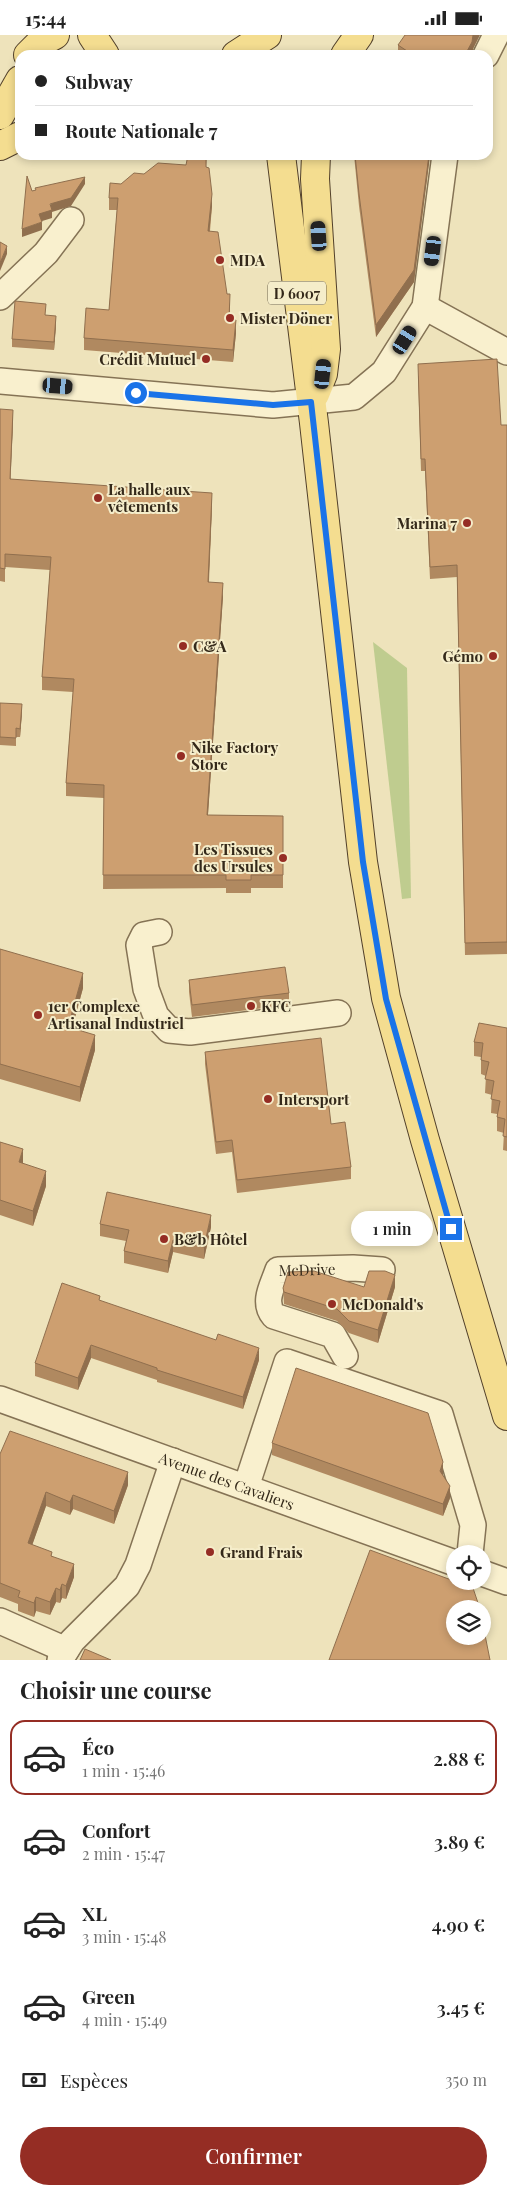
<!DOCTYPE html>
<html lang="fr">
<meta charset="utf-8">
<style>
:root{--surface:#fff;--page:#f6f6f6;--text:#222;--muted:#767676;--line:#e0e0e0;--accent:#952d24}
body{margin:0;font-family:"Playfair Display",serif;background:var(--page);color:var(--text);height:100vh;display:flex;flex-direction:column;font-size:19px;white-space:nowrap}
*{box-sizing:border-box;margin:0}
p{font-size:16px;color:var(--muted)}
.icon{flex:none;width:28px;height:28px;fill:none;stroke:currentColor;stroke-width:2;stroke-linecap:round;stroke-linejoin:round}
.map{position:relative;height:1625px;overflow:hidden}
.details{display:flex;flex-direction:column;background:var(--surface);flex:1}
.details>*{flex:none}
.top-card{position:absolute;left:15px;top:15px;width:478px;height:110px;border-radius:15px;box-shadow:0 2px 8px #0003;display:grid;align-content:center;height:110px;padding:0 20px;background:var(--surface)}
.tools{position:absolute;left:446px;top:1510px;display:grid;gap:10px}
.tools a{display:grid;place-items:center;width:45px;height:45px;border-radius:50%;background:var(--surface);box-shadow:0 2px 8px #0003;font-size:25px}
.end{position:absolute;width:22px;height:22px;margin:-11px;border:6px solid #1a73e8;background:#fff;box-shadow:0 0 0 2px #fff}
.from{border-radius:50%}
.bubble{position:absolute;height:35px;border-radius:18px;background:var(--surface);box-shadow:0 2px 8px #0003;font-size:16px;font-weight:600;line-height:35px;text-align:center}
.car{position:absolute;width:15px;height:30px;margin:-15px -8px;border-radius:6px;box-shadow:0 0 4px 1px #0007;background:linear-gradient(#222 24%,#8ab4d8 0 40%,#222 0 76%,#8ab4d8 0 86%,#222 0)}
.top-card b{display:flex;align-items:center;gap:18px;height:48px;font-size:19px}
.top-card b+b{border-top:1px solid var(--line)}
.top-card i{width:12px;height:12px;background:var(--text)}
ul{padding:0;list-style:none}
li{display:flex;align-items:center;gap:15px;height:75px;margin:0 10px 8px;padding:0 10px;border:2px solid transparent;border-radius:15px}
li div{flex:1}
li b{display:block;font-size:19px}
li em{font-style:normal;font-weight:600}
li.current{border-color:var(--accent)}
li>.icon{width:45px;height:45px;stroke-width:1.5}
h2{padding:0 20px;font-size:22px;line-height:60px}
.pay{display:flex;align-items:center;gap:12px;height:55px;padding:0 20px;font-size:19px}
.pay p{margin-inline-start:auto}
.primary-button{display:flex;gap:10px;margin-top:auto;padding:10px 20px}
.primary-button a{flex:1;height:58px;border-radius:30px;background:var(--accent);color:#fff;font-size:20px;font-weight:600;line-height:58px;text-align:center}
.status{display:flex;justify-content:space-between;align-items:center;height:35px;padding:0 25px;background:var(--surface);direction:ltr}
.status svg{height:14px;fill:currentColor}
.map>svg:first-child{display:block}
.green{fill:#bfcc8f}
.lines{fill:none;stroke-linecap:round;stroke-linejoin:round}
.minor-casing{stroke:#857355;stroke-width:28}
.major-casing{stroke:#52402a;stroke-width:30}
.minor{stroke:#f9f0ce;stroke-width:25}
.major{stroke:#f4dd90;stroke-width:28}
.wall{fill:#b08960}
.shaded-wall{fill:#906f4e}
.building{fill:#cd9f70;stroke:#906f4e}
.route{stroke:#1a73e8;stroke-width:6}
.poi-dot{fill:#952d24;stroke:#f5edca;stroke-width:2}
.labels{text-anchor:middle;dominant-baseline:central;stroke-width:4;stroke-linejoin:round;paint-order:stroke}
.shield{fill:#f5edca;stroke:#6e644f;stroke-width:1}
.shield-label{font-size:14px;font-weight:bold;fill:#34291a}
.poi-label{font-size:15px;font-weight:bold;fill:#34291a;stroke:#f5edca;text-anchor:start}
.street-label{font-size:15px;fill:#34291a;stroke:#f5edca}
</style>
<div class="status"><b>15:44</b><svg viewBox="0 0 49 12"><path d="M0 12V9h3v3zM5 12V6h3v6zM10 12V3h3v9zM15 12V0h3v12zM26 1h20v11H26zM47 4h2v5h-2z"/></svg></div>
<div class="map">
<svg width="507" height="1625" viewBox="0 0 507 1625">
<rect width="100%" height="100%" fill="#eee3bb"/>
<!-- green -->
<path class="green" d="M373 607 407 633 411 863 402 864Z"/>
<g class="lines">
<defs>
<g id="minor">
<path d="M486 20 496 0"/>
<path d="M0 262 46 218 71 185"/>
<path d="M425 272 507 317"/>
<path d="M0 346 273 370 354 362 384 337 425 272 445 120"/>
<path d="M159 897 144 900 139 910 146 954 156 981 169 995 190 997 338 978"/>
<path id="s1" d="M345 1321 333 1300 274 1281C262 1267 273 1250 278 1235L353 1233 382 1235"/>
<path id="s2" d="M0 1364 455 1528"/>
<path d="M246 1452 287 1327 440 1379 473 1490 470 1519"/>
<path d="M482 1538 507 1547"/>
<path d="M0 1586 66 1615"/>
<path d="M60 1625 72 1606 127 1551 138 1530 173 1426"/>
</g>
<g id="major">
<path d="M92 0 105 20"/>
<path d="M28 20 40 8 55 0"/>
<path d="M236 20 267 0"/>
<path d="M345 20 359 0"/>
<path d="M0 80 20 45"/>
<path d="M0 111 20 101"/>
<path d="M281 120 314 388 363 827 386 963 425 1105 507 1381"/>
<path d="M315 359 323 339 326 314 315 144 316 120"/>
</g>
</defs>
<!-- minor casing -->
<use href="#minor" class="minor-casing"/>
<!-- major casing -->
<use href="#major" class="major-casing"/>
<!-- minor -->
<use href="#minor" class="minor"/>
<!-- major -->
<use href="#major" class="major"/>
</g>
<!-- wall -->
<g class="wall">
<path d="M398 10 473 14 472 20H398Z"/>
<path d="M207 120 206 132 212 171 210 196 230 271V284L236 298 233 327 84 315V303L109 275 117 175H109V163L121 149 144 139 186 130Z"/>
<path d="M354 120H430L414 247 376 302 359 171Z"/>
<path d="M46 280 56 290 54 315 12 312V304Z"/>
<path d="M418 341 501 390H507V919L465 920 457 542 430 544 425 436H421Z"/>
<path d="M0 374 13 388 10 444 212 471 209 547 223 561 208 780 283 781V853H251V858H226V853L103 854 104 763 66 761V748L73 657 42 655V642L50 535 5 532V547L0 546Z"/>
<path d="M0 668 22 677 20 702H16V711L0 710Z"/>
<path d="M0 914 83 953 72 994 95 1015 80 1067 0 1044Z"/>
<path d="M189 945 289 958V970L192 982 189 957Z"/>
<path d="M507 993V1116L503 1115 504 1098 497 1096V1079L491 1078 492 1060 485 1058 486 1041 481 1039V1022L474 1021V1007Z"/>
<path d="M205 1017 331 1089 351 1132V1144L237 1158 232 1117 216 1119 205 1029Z"/>
<path d="M0 1107 46 1151 33 1191 0 1180Z"/>
<path d="M100 1189 211 1192 204 1224 173 1217 168 1238 124 1228V1216L126 1206 100 1201Z"/>
<path d="M395 1252 378 1308 349 1298 337 1286 284 1269 283 1253Z"/>
<path d="M100 1266 259 1325 243 1374 157 1347V1345L91 1323 78 1355 35 1341V1328Z"/>
<path d="M272 1408 443 1440 450 1463 443 1481 272 1420Z"/>
<path d="M0 1419 128 1450 114 1489 73 1474 70 1480 46 1471 32 1510 52 1521 74 1542 66 1564 62 1563 60 1568 56 1567 50 1580 36 1576 34 1582 18 1576V1569L0 1562Z"/>
</g>
<!-- shaded-wall -->
<g class="shaded-wall">
<path d="M473 0H480L473 14 472 20H465Z"/>
<path d="M429 120H430L414 247 376 302V290Z"/>
<path d="M85 142V149L71 171 52 177V183L39 187V179Z"/>
<path d="M212 159V171L208 208V196Z"/>
<path d="M42 187V195L22 202V194Z"/>
<path d="M7 211V219L0 236V228Z"/>
<path d="M56 281V290L54 315V307Z"/>
<path d="M236 285V298L233 327V315Z"/>
<path d="M13 375V388L10 457V444Z"/>
<path d="M212 458V471L208 560V547Z"/>
<path d="M223 548V561L207 793V780Z"/>
<path d="M22 669V677L20 702V694Z"/>
<path d="M83 938V953L68 1007V992Z"/>
<path d="M95 1000V1015L80 1067V1052Z"/>
<path d="M23 1114V1129L19 1127Z"/>
<path d="M46 1136V1151L33 1191V1176Z"/>
<path d="M211 1180V1192L204 1224V1212Z"/>
<path d="M173 1205V1217L168 1238V1226Z"/>
<path d="M395 1240V1252L378 1308V1295Z"/>
<path d="M91 1310V1323L78 1355V1343Z"/>
<path d="M259 1313V1325L243 1374V1362Z"/>
<path d="M443 1427V1439L440 1448V1436Z"/>
<path d="M128 1437V1450L114 1489V1476Z"/>
<path d="M450 1451V1463L443 1481V1469Z"/>
<path d="M46 1457V1471L28 1522V1508Z"/>
<path d="M73 1460V1474L70 1480V1467Z"/>
<path d="M74 1529V1542L66 1564V1551Z"/>
<path d="M62 1549V1563L60 1568V1555Z"/>
<path d="M56 1553V1567L50 1580V1567Z"/>
<path d="M36 1562V1576L34 1582V1568Z"/>
</g>
<!-- building -->
<g class="building">
<path d="M405 0H473L472 7 465 20H413L398 10Z"/>
<path d="M188 120H206V132L209 133 212 159 208 196 218 197 227 259H230L229 284 236 285 233 315 84 303 86 273 109 275 118 163H109L110 148 121 149 134 138 144 139 158 128 186 130Z"/>
<path d="M355 120H429L414 235 376 290 359 159Z"/>
<path d="M27 141 32 156 36 155 35 153 85 142 71 163 50 169 52 175 39 179 42 187 22 194Z"/>
<path d="M0 207 7 211 0 228Z"/>
<path d="M15 266 46 269 45 280 56 281 54 307 12 304Z"/>
<path d="M497 324 501 390H507V907L465 908 457 530 430 532 425 424H421L418 329Z"/>
<path d="M0 374 13 375 10 444 212 458 208 547 223 548 207 780 283 781V840H251V845H226V840H103L104 750 66 748 74 644 42 642 51 522 5 519V534L0 533Z"/>
<path d="M0 668 22 669 20 694 16 693V703L0 702Z"/>
<path d="M0 914 83 938 68 992 95 1000 80 1052 0 1029Z"/>
<path d="M285 932 289 958 192 970 189 945Z"/>
<path d="M479 988 507 993V1102L503 1101 505 1084 497 1082 500 1066 491 1064 494 1046 485 1044 489 1027 481 1025 483 1008 474 1007Z"/>
<path d="M321 1003 331 1089 345 1087 351 1132 237 1145 232 1105 216 1107 205 1017Z"/>
<path d="M0 1107 23 1114 19 1127 46 1136 33 1176 0 1165Z"/>
<path d="M107 1157 211 1180 204 1212 173 1205 168 1226 124 1216 129 1195 100 1189Z"/>
<path d="M314 1236 364 1252 369 1236H385L395 1240 378 1295 349 1286 337 1274 284 1257 283 1253 288 1237Z"/>
<path d="M62 1248 100 1261 99 1265 216 1305 218 1299 259 1313 243 1362 157 1335V1333L91 1310 78 1343 35 1328Z"/>
<path d="M296 1333 428 1378 443 1427 440 1436 450 1451 443 1469 272 1408Z"/>
<path d="M10 1396 128 1437 114 1476 73 1460 70 1467 46 1457 28 1508 52 1517 51 1521 74 1529 66 1551 62 1549 60 1555 56 1553 50 1567 36 1562 34 1568 18 1562 20 1556 0 1548V1419Z"/>
<path d="M370 1515 473 1553 480 1574H455V1601H482V1585L490 1625H329Z"/>
<path d="M85 1614 111 1625H80Z"/>
</g>
<g class="lines">
<!-- route -->
<path class="route" d="M136 358 273 370 311 367 363 827 386 964 451 1194"/>
</g>
<!-- markers -->
<g class="poi-dot">
<circle cx="220" cy="225" r="5"/>
<circle cx="230" cy="283" r="5"/>
<circle cx="206" cy="324" r="5"/>
<circle cx="98" cy="463" r="5"/>
<circle cx="467" cy="488" r="5"/>
<circle cx="183" cy="611" r="5"/>
<circle cx="493" cy="621" r="5"/>
<circle cx="181" cy="721" r="5"/>
<circle cx="283" cy="823" r="5"/>
<circle cx="251" cy="971" r="5"/>
<circle cx="38" cy="980" r="5"/>
<circle cx="268" cy="1064" r="5"/>
<circle cx="164" cy="1204" r="5"/>
<circle cx="332" cy="1269" r="5"/>
<circle cx="210" cy="1517" r="5"/>
</g>
<g class="labels">
<!-- shield labels -->
<rect class="shield" x="268" y="246.5" width="58" height="23" rx="4"/>
<g class="shield-label">
<text x="297" y="258">D 6007</text>
</g>
<!-- poi labels -->
<g class="poi-label">
<text x="230" y="225">MDA</text>
<text x="240" y="283">Mister Döner</text>
<text x="196" y="324" text-anchor="end">Crédit Mutuel</text>
<text x="108" y="454">La halle aux<tspan x="108" dy="17">vêtements</tspan></text>
<text x="457" y="488" text-anchor="end">Marina 7</text>
<text x="193" y="611">C&amp;A</text>
<text x="483" y="621" text-anchor="end">Gémo</text>
<text x="191" y="712">Nike Factory<tspan x="191" dy="17">Store</tspan></text>
<text x="273" y="814" text-anchor="end">Les Tissues<tspan x="273" dy="17">des Ursules</tspan></text>
<text x="48" y="971">1er Complexe<tspan x="48" dy="17">Artisanal Industriel</tspan></text>
<text x="261" y="971">KFC</text>
<text x="278" y="1064">Intersport</text>
<text x="174" y="1204">B&amp;b Hôtel</text>
<text x="342" y="1269">McDonald's</text>
<text x="220" y="1517">Grand Frais</text>
</g>
<!-- street labels -->
<g class="street-label">
<text stroke="none"><textPath href="#s1" startOffset="164">McDrive</textPath></text>
<text stroke="none"><textPath href="#s2" startOffset="241">Avenue des Cavaliers</textPath></text>
</g>
</g>
</svg>
<div class="tools">
<a><svg class="icon" aria-label="locate" viewBox="0 0 24 24"><circle cx="12" cy="12" r="6"/><path d="M12 2v4M12 18v4M2 12h4M18 12h4"/></svg></a>
<a><svg class="icon" aria-label="layers" viewBox="0 0 24 24"><path d="M12 4l9 5-9 5-9-5zM3 14l9 5 9-5"/></svg></a>
</div>
<i class="end from" style="left:136px;top:358px"></i>
<i class="end" style="left:451px;top:1194px"></i>
<div class="bubble" style="left:351px;top:1176px;width:82px">1 min</div>
<i class="car" style="left:319px;top:201px;rotate:356deg"></i>
<i class="car" style="left:433px;top:216px;rotate:187deg"></i>
<i class="car" style="left:405px;top:305px;rotate:32deg"></i>
<i class="car" style="left:323px;top:339px;rotate:6deg"></i>
<i class="car" style="left:58px;top:351px;rotate:95deg"></i>
<div class="top-card">
<b><i class="from"></i>Subway</b>
<b><i></i>Route Nationale 7</b>
</div>
</div>
<section class="details">
<h2>Choisir une course</h2>
<ul>
<li class="current"><svg class="icon" aria-label="car" viewBox="0 0 24 24"><path d="M5 17H2v-5l4-1 3-4h7l3 4 3 1v5h-3M9 17h6M6 11h13"/><circle cx="7" cy="17" r="2"/><circle cx="17" cy="17" r="2"/></svg><div><b>Éco</b><p>1 min · 15:46</p></div><em>2.88 €</em></li>
<li><svg class="icon" aria-label="car" viewBox="0 0 24 24"><path d="M5 17H2v-5l4-1 3-4h7l3 4 3 1v5h-3M9 17h6M6 11h13"/><circle cx="7" cy="17" r="2"/><circle cx="17" cy="17" r="2"/></svg><div><b>Confort</b><p>2 min · 15:47</p></div><em>3.89 €</em></li>
<li><svg class="icon" aria-label="car" viewBox="0 0 24 24"><path d="M5 17H2v-5l4-1 3-4h7l3 4 3 1v5h-3M9 17h6M6 11h13"/><circle cx="7" cy="17" r="2"/><circle cx="17" cy="17" r="2"/></svg><div><b>XL</b><p>3 min · 15:48</p></div><em>4.90 €</em></li>
<li><svg class="icon" aria-label="car" viewBox="0 0 24 24"><path d="M5 17H2v-5l4-1 3-4h7l3 4 3 1v5h-3M9 17h6M6 11h13"/><circle cx="7" cy="17" r="2"/><circle cx="17" cy="17" r="2"/></svg><div><b>Green</b><p>4 min · 15:49</p></div><em>3.45 €</em></li>
</ul>
<div class="pay"><svg class="icon" aria-label="cash" viewBox="0 0 24 24"><path d="M3 7h18v10H3z"/><circle cx="12" cy="12" r="2"/></svg>Espèces<p>350 m</p></div>
<div class="primary-button"><a>Confirmer</a></div>
</section>
